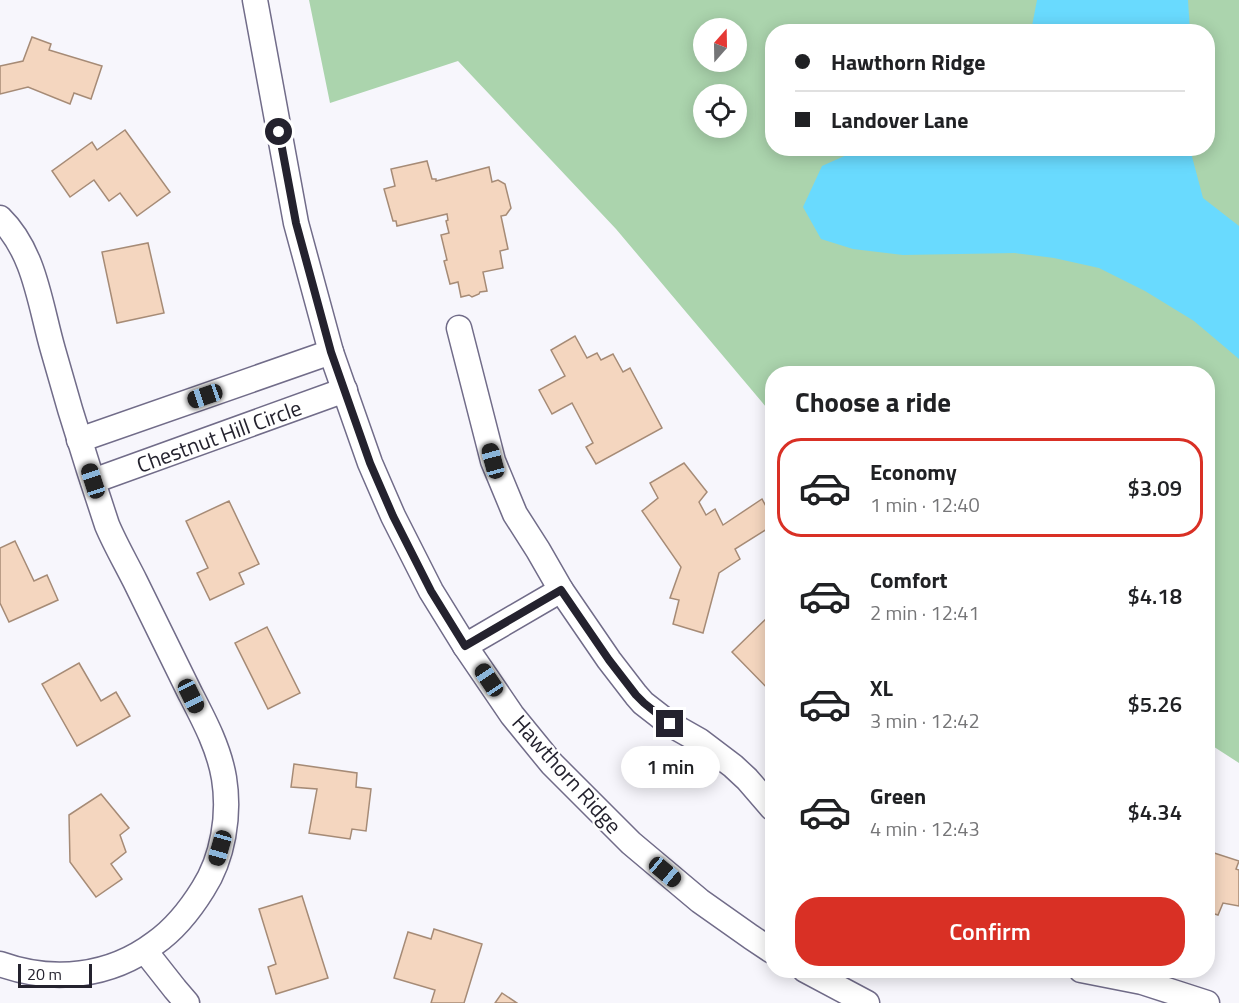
<!DOCTYPE html>
<meta charset="utf-8">
<style>
:root{--surface:#fff;--page:#f2f2f2;--text:#202124;--muted:#757577;--line:#e0e0e0;--accent:#d93025}
body{margin:0;font-family:"Titillium Web",sans-serif;background:var(--page);color:var(--text);height:100vh;display:flex;flex-direction:column;font-size:22px;white-space:nowrap}
*{box-sizing:border-box;margin:0}
p{font-size:20px;color:var(--muted)}
.icon{flex:none;width:33px;height:33px;fill:none;stroke:currentColor;stroke-width:2;stroke-linecap:round;stroke-linejoin:round}
.map{position:relative;flex:1;overflow:hidden}
.details{position:absolute;left:765px;top:366px;width:450px;height:612px;display:flex;flex-direction:column;background:var(--surface);border-radius:24px;box-shadow:0 3px 15px #0003}
.details>*{flex:none}
.hud{position:absolute;left:765px;top:24px;width:450px;height:132px;border-radius:24px;box-shadow:0 3px 15px #0003;display:grid;align-content:center;height:132px;padding:0 30px;background:var(--surface)}
.needle{width:39px;rotate:20deg}
.buttons{position:absolute;left:693px;top:18px;display:grid;gap:12px}
.buttons a{display:grid;place-items:center;width:54px;height:54px;border-radius:50%;background:var(--surface);box-shadow:0 3px 15px #0003;font-size:30px}
.scale{position:absolute;left:18px;bottom:15px;width:74px;box-sizing:border-box;padding-left:6px;border:3px solid #24222e;border-top:0;font-size:16px;line-height:21px;white-space:nowrap;color:#24222e;-webkit-text-stroke:4px #fff;paint-order:stroke}
.end{position:absolute;width:27px;height:27px;margin:-14px;border:8px solid #24222e;background:#fff;box-shadow:0 0 0 3px #fff}
.from{border-radius:50%}
.bubble{position:absolute;height:42px;border-radius:21px;background:var(--surface);box-shadow:0 3px 15px #0003;font-size:20px;font-weight:600;line-height:42px;text-align:center}
.car{position:absolute;width:18px;height:36px;margin:-18px -9px;border-radius:8px;box-shadow:0 0 4px 2px #0007;background:linear-gradient(#222 24%,#8ab4d8 0 40%,#222 0 76%,#8ab4d8 0 86%,#222 0)}
.hud b{display:flex;align-items:center;gap:21px;height:57px;font-size:22px}
.hud b+b{border-top:2px solid var(--line)}
.hud i{width:15px;height:15px;background:var(--text)}
ul{padding:0;list-style:none}
li{display:flex;align-items:center;gap:18px;height:99px;margin:0 12px 9px;padding:0 18px;border:3px solid transparent;border-radius:24px}
li div{flex:1}
li b{display:block;font-size:22px}
li em{font-style:normal;font-weight:600}
li.active{border-color:var(--accent)}
li>.icon{width:54px;height:54px;stroke-width:1.5}
h2{padding:0 30px;font-size:27px;line-height:72px}
.primary-button{display:flex;gap:12px;margin-top:auto;padding:12px 30px}
.primary-button a{flex:1;height:69px;border-radius:24px;background:var(--accent);color:#fff;font-size:24px;font-weight:600;line-height:69px;text-align:center}
.map>svg:first-child{display:block}
.green{fill:#abd4ad;fill-rule:evenodd}
.water{fill:#69dafe}
.building{fill:#f4d6bf;stroke:#a68b76;stroke-width:1.5}
.lines{fill:none;stroke-linecap:round;stroke-linejoin:round}
.minor-casing{stroke:#716c89;stroke-width:27}
.minor{stroke:#fff;stroke-width:24}
.route{stroke:#24222e;stroke-width:8}
.labels{text-anchor:middle;dominant-baseline:central;stroke-width:4.5;stroke-linejoin:round;paint-order:stroke}
.street-label{font-size:22px;fill:#24222e;stroke:#fff}
</style>
<div class="map">
<svg width="1239" height="1003" viewBox="0 0 1239 1003">
<rect width="100%" height="100%" fill="#f7f6fc"/>
<!-- green -->
<path class="green" d="M309 0H1239V763L1208 743V374H772V414L616 229 458 61 330 103ZM704 28H736V62H704ZM772 32H1208V148H772ZM704 94H736V128H704Z"/>
<!-- water -->
<g class="water">
<path d="M1037 0H1188L1190 31H1031Z"/>
<path d="M940 149 965 155 976 148 1190 149 1203 198 1239 226V359L1194 321 1145 291 1099 268 1054 258 1015 253 903 255 853 249 821 239 803 207 822 166 860 149Z"/>
</g>
<!-- building -->
<g class="building">
<path d="M32 37 51 44 49 50 102 66 91 99 74 93 70 104 28 87 0 94V66L23 61Z"/>
<path d="M125 130 170 192 137 216 120 193 109 201 94 180 70 197 52 171 92 142 97 150Z"/>
<path d="M427 161 432 179H436V181L489 167 492 182 498 180 505 184 511 208 506 215 501 216 508 249 500 251 503 268 483 272 487 291 480 292 479 294 472 297 469 295 461 297 458 282 450 284 444 261 447 260 441 235 449 233 446 221 448 220 447 214 397 226 396 221H393L384 189 395 186 391 169Z"/>
<path d="M148 243 164 313 117 323 102 252Z"/>
<path d="M575 336 587 358 597 353 601 360 613 354 623 372 630 368 662 428 596 464 586 447 593 443 572 403 552 414 539 390 565 376 551 350Z"/>
<path d="M684 463 707 492 699 502 706 515 715 509 723 525 762 499 772 517V526L735 549 740 559 719 573 703 633 673 624 679 600 670 598 681 567 642 511 658 498 650 483Z"/>
<path d="M229 501 259 564 239 573 244 584 210 600 197 573 208 568 186 521Z"/>
<path d="M15 541 34 581 47 575 58 600 9 622 0 603V548Z"/>
<path d="M772 613V693L732 652Z"/>
<path d="M267 627 300 693 268 709 235 643Z"/>
<path d="M79 663 101 701 116 692 130 716 77 746 42 684Z"/>
<path d="M294 764 357 773 356 787 371 789 366 831 352 829 350 839 309 833 317 789 291 787Z"/>
<path d="M101 794 129 828 120 835 126 852 111 864 122 879 96 897 70 862 69 815Z"/>
<path d="M1208 851 1239 861 1236 869 1239 870V906L1223 903 1218 915 1208 912Z"/>
<path d="M302 896 328 978 276 994 268 967 276 964 259 909Z"/>
<path d="M434 929 482 944 464 1003H431L435 990 394 978 408 932 431 939Z"/>
<path d="M502 993 517 1003H495Z"/>
</g>
<g class="lines">
<defs>
<g id="minor">
<path d="M255 0 296 223 331 352 370 463 393 516 431 591 465 646 512 715 552 764 631 843 700 901 751 937 772 951"/>
<path d="M0 218C35 252 40 305 53 350 64 390 76 430 89 470 95 488 101 507 107 525 115 544 126 563 135 581 153 618 172 656 190 693 204 720 219 748 224 778 230 815 223 858 203 889 190 910 175 929 155 943 110 977 53 983 0 964"/>
<path d="M459 328 493 461 515 514 538 550 561 590 609 660 636 695 643 703 670 724 700 741 733 766 747 779 772 808"/>
<path d="M79 440 331 352"/>
<path d="M93 481 345 390"/>
<path d="M465 646 561 590"/>
<path d="M145 951 175 989 187 1003"/>
<path d="M805 970 867 1003"/>
<path d="M1081 970 1142 982 1207 1003"/>
</g>
</defs>
<!-- minor casing -->
<use href="#minor" class="minor-casing"/>
<!-- minor -->
<use href="#minor" class="minor"/>
</g>
<g class="lines">
<!-- route -->
<path class="route" d="M279 132 296 223 331 352 370 463 393 516 431 591 465 646 561 590 609 660 636 695 644 703 670 724"/>
</g>
<g class="labels">
<!-- street labels -->
<g class="street-label">
<text transform="translate(219 436) rotate(-20)">Chestnut Hill Circle</text>
<text transform="translate(567 774) rotate(48)">Hawthorn Ridge</text>
</g>
</g>
</svg>
<div class="buttons">
<a><svg class="needle" viewBox="-14 -14 28 28"><path d="M0-13l5 13h-10z" fill="#e53935"/><path d="M0 13l5-13h-10z" fill="#757577"/></svg></a>
<a><svg class="icon" aria-label="locate" viewBox="0 0 24 24"><circle cx="12" cy="12" r="6"/><path d="M12 2v4M12 18v4M2 12h4M18 12h4"/></svg></a>
</div>
<div class="scale">20 m</div>
<i class="end from" style="left:279px;top:132px"></i>
<i class="end" style="left:670px;top:724px"></i>
<div class="bubble" style="left:621px;top:746px;width:99px">1 min</div>
<i class="car" style="left:205px;top:396px;rotate:251deg"></i>
<i class="car" style="left:493px;top:461px;rotate:345deg"></i>
<i class="car" style="left:93px;top:481px;rotate:342deg"></i>
<i class="car" style="left:489px;top:680px;rotate:326deg"></i>
<i class="car" style="left:191px;top:696px;rotate:154deg"></i>
<i class="car" style="left:220px;top:848px;rotate:196deg"></i>
<i class="car" style="left:665px;top:872px;rotate:130deg"></i>
<div class="hud">
<b><i class="from"></i>Hawthorn Ridge</b>
<b><i></i>Landover Lane</b>
</div>
<section class="details">
<h2>Choose a ride</h2>
<ul>
<li class="active"><svg class="icon" aria-label="car" viewBox="0 0 24 24"><path d="M5 17H2v-5l4-1 3-4h7l3 4 3 1v5h-3M9 17h6M6 11h13"/><circle cx="7" cy="17" r="2"/><circle cx="17" cy="17" r="2"/></svg><div><b>Economy</b><p>1 min · 12:40</p></div><em>$3.09</em></li>
<li><svg class="icon" aria-label="car" viewBox="0 0 24 24"><path d="M5 17H2v-5l4-1 3-4h7l3 4 3 1v5h-3M9 17h6M6 11h13"/><circle cx="7" cy="17" r="2"/><circle cx="17" cy="17" r="2"/></svg><div><b>Comfort</b><p>2 min · 12:41</p></div><em>$4.18</em></li>
<li><svg class="icon" aria-label="car" viewBox="0 0 24 24"><path d="M5 17H2v-5l4-1 3-4h7l3 4 3 1v5h-3M9 17h6M6 11h13"/><circle cx="7" cy="17" r="2"/><circle cx="17" cy="17" r="2"/></svg><div><b>XL</b><p>3 min · 12:42</p></div><em>$5.26</em></li>
<li><svg class="icon" aria-label="car" viewBox="0 0 24 24"><path d="M5 17H2v-5l4-1 3-4h7l3 4 3 1v5h-3M9 17h6M6 11h13"/><circle cx="7" cy="17" r="2"/><circle cx="17" cy="17" r="2"/></svg><div><b>Green</b><p>4 min · 12:43</p></div><em>$4.34</em></li>
</ul>
<div class="primary-button"><a>Confirm</a></div>
</section>
</div>
